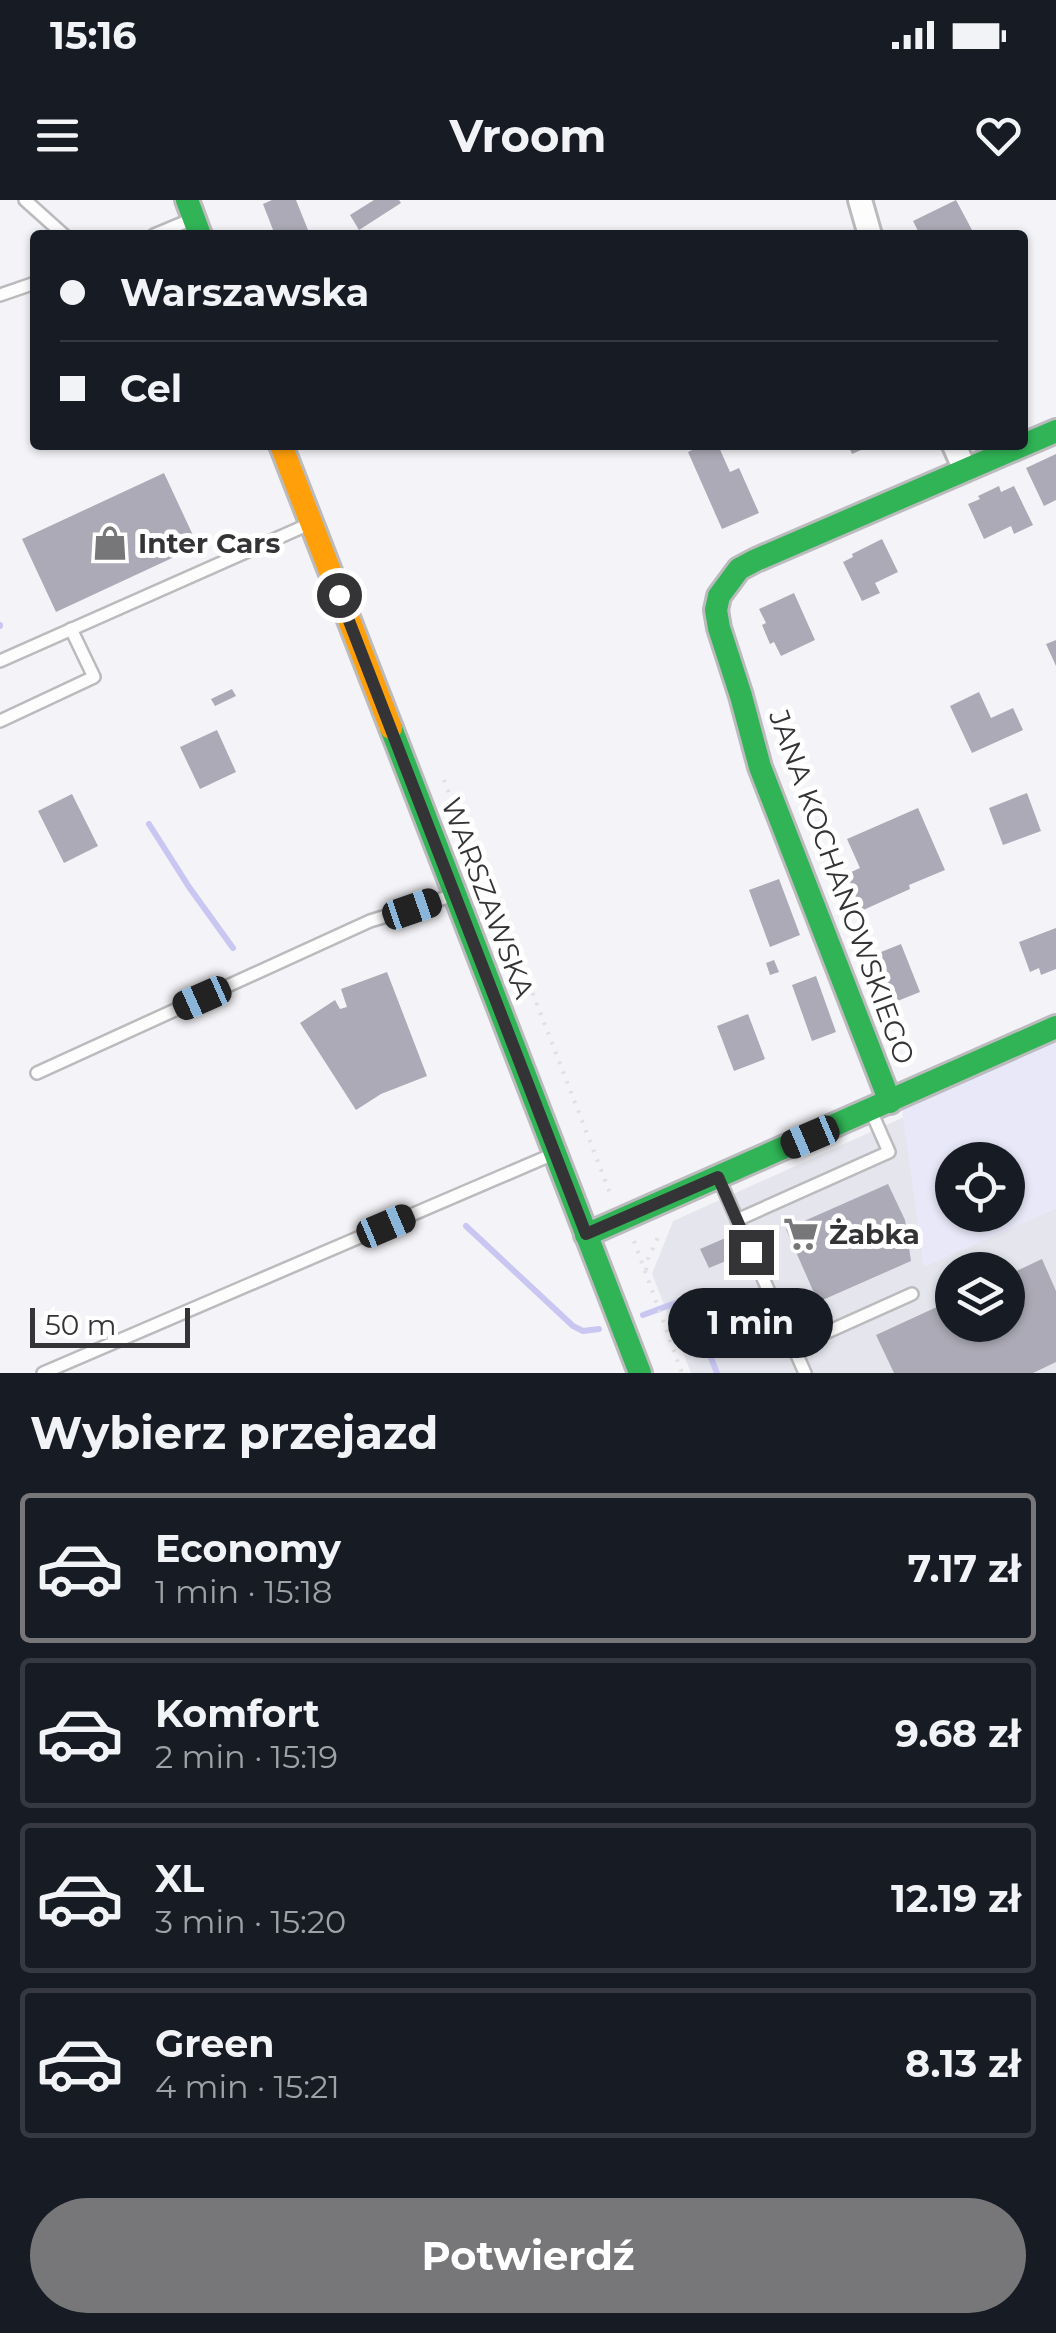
<!DOCTYPE html>
<html lang="pl">
<meta charset="utf-8">
<style>
:root{--surface:#171b24;--page:#242831;--text:#f1f3f6;--muted:#9ea1a6;--line:#363941;--accent:#77777a}
body{margin:0;font-family:Montserrat,sans-serif;background:var(--page);color:var(--text);height:100vh;display:flex;flex-direction:column;font-size:38px;white-space:nowrap}
*{box-sizing:border-box;margin:0}
p{font-size:32px;color:var(--muted)}
.icon{flex:none;width:55px;height:55px;fill:none;stroke:currentColor;stroke-width:2;stroke-linecap:round;stroke-linejoin:round}
.map{position:relative;height:1173px;overflow:hidden}
.drawer{display:flex;flex-direction:column;background:var(--surface);flex:1}
.drawer>*{flex:none}
.top-card{position:absolute;left:30px;top:30px;width:998px;height:220px;border-radius:10px;box-shadow:0 2px 8px #0004;display:grid;align-content:center;height:220px;padding:0 30px;background:var(--surface)}
.fabs{position:absolute;left:935px;top:942px;display:grid;gap:20px}
.fabs a{display:grid;place-items:center;width:90px;height:90px;border-radius:50%;background:var(--surface);box-shadow:0 2px 8px #0004;font-size:50px}
.scale{position:absolute;left:30px;bottom:25px;width:160px;box-sizing:border-box;padding-left:10px;border:5px solid #343436;border-top:0;font-size:28px;line-height:35px;white-space:nowrap;color:#343436;-webkit-text-stroke:8px #fff;paint-order:stroke}
.end{position:absolute;width:45px;height:45px;margin:-22px;border:12px solid #343436;background:#fff;box-shadow:0 0 0 5px #fff}
.from{border-radius:50%}
.bubble{position:absolute;height:70px;border-radius:35px;background:var(--surface);box-shadow:0 2px 8px #0004;font-size:32px;font-weight:700;line-height:70px;text-align:center}
.car{position:absolute;width:30px;height:60px;margin:-30px -15px;border-radius:12px;box-shadow:0 0 8px 2px #0007;background:linear-gradient(#222 24%,#8ab4d8 0 40%,#222 0 76%,#8ab4d8 0 86%,#222 0)}
.top-card b{display:flex;align-items:center;gap:35px;height:95px;font-size:38px}
.top-card b+b{border-top:2px solid var(--line)}
.top-card i{width:25px;height:25px;background:var(--text)}
ul{padding:0;list-style:none}
li{display:flex;align-items:center;gap:30px;height:150px;margin:0 20px 15px;padding:0 10px;border:5px solid var(--line);border-radius:10px}
li div{flex:1}
li b{display:block;font-size:38px}
li em{font-style:normal;font-weight:700}
li.active{border-color:var(--accent)}
li>.icon{width:90px;height:90px;stroke-width:1.5}
h2{padding:0 30px;font-size:45px;line-height:120px}
.primary-button{display:flex;gap:20px;margin-top:auto;padding:20px 30px}
.primary-button a{flex:1;height:115px;border-radius:60px;background:var(--accent);color:#fff;font-size:40px;font-weight:700;line-height:115px;text-align:center}
.status{display:flex;justify-content:space-between;align-items:center;height:70px;padding:0 50px;background:var(--surface);direction:ltr}
.status svg{height:28px;fill:currentColor}
header{display:flex;justify-content:space-between;align-items:center;height:130px;padding:0 30px;background:var(--surface);font-size:45px;font-weight:700}
.map>svg:first-child{display:block}
.built{fill:#e5e5ed;fill-rule:evenodd}
.green{fill:#e9e8f9;fill-rule:evenodd}
.lines{fill:none;stroke-linecap:round;stroke-linejoin:round}
.stream{stroke:#c9c6f2;stroke-width:6}
.building{fill:#abaab6}
.lane-casing{stroke:#bbbbbe;stroke-width:16}
.street-casing{stroke:#bbbbbe;stroke-width:28}
.fast-casing{stroke:#bbbbbe;stroke-width:28}
.slow-casing{stroke:#bbbbbe;stroke-width:28}
.path{stroke:#e0e0e1;stroke-width:4;stroke-dasharray:2.5 8;stroke-linecap:butt}
.lane{stroke:#fdfdfe;stroke-width:11}
.street{stroke:#fdfdfe;stroke-width:22}
.fast{stroke:#30b455;stroke-width:22}
.slow{stroke:#ff9f0a;stroke-width:22}
.route{stroke:#343436;stroke-width:12}
.labels{text-anchor:middle;dominant-baseline:central;stroke-width:10;stroke-linejoin:round;paint-order:stroke}
.poi-label{font-size:28px;font-weight:bold;fill:#343436;stroke:#fff;text-anchor:start}
.street-label{font-size:28px;fill:#343436;stroke:#fff}
</style>
<div class="status"><b>15:16</b><svg viewBox="0 0 49 12"><path d="M0 12V9h3v3zM5 12V6h3v6zM10 12V3h3v9zM15 12V0h3v12zM26 1h20v11H26zM47 4h2v5h-2z"/></svg></div>
<header><svg class="icon" aria-label="menu" viewBox="0 0 24 24"><path d="M4 6h16M4 12h16M4 18h16"/></svg>Vroom<svg class="icon" aria-label="heart" viewBox="0 0 24 24"><path d="M12 20l-8-8c-3-5 5-10 8-4 3-6 11-1 8 4z"/></svg></header>
<div class="map">
<svg width="1056" height="1173" viewBox="0 0 1056 1173">
<rect width="100%" height="100%" fill="#f4f4f8"/>
<!-- built -->
<path class="built" d="M904 917 924 1066 1056 1008V1173H691L652 1074 673 1021ZM952 1070H1008V1125H952Z"/>
<!-- green -->
<path class="green" d="M1056 834V1008L924 1067 901 903ZM952 960H1008V1015H952Z"/>
<g class="lines">
<!-- stream -->
<g class="stream">
<path d="M0 425V426"/>
<path d="M149 624 189 687 233 748"/>
<path d="M466 1026 573 1126 583 1131 599 1129"/>
<path d="M643 1115 678 1102 687 1103 698 1125 717 1173"/>
</g>
</g>
<!-- building -->
<g class="building">
<path d="M272 0H296L310 35H275L263 4Z"/>
<path d="M374 0H399L401 3 359 30 350 15Z"/>
<path d="M956 0 972 30 962 35H920L913 21Z"/>
<path d="M703 245H718L730 272 739 268 759 313 722 329 688 252Z"/>
<path d="M848 245H872L852 254Z"/>
<path d="M1056 254V300L1044 306 1026 268Z"/>
<path d="M164 273 198 346 56 412 22 339Z"/>
<path d="M999 286 1001 292 1014 286 1033 325 1014 334 1011 326 984 339 968 304 980 299 978 296Z"/>
<path d="M882 339 898 372 875 383 880 393 862 401 843 362 853 357 852 354Z"/>
<path d="M794 393 815 440 781 456 774 442 770 444 762 425 766 423 759 409Z"/>
<path d="M1056 440V466L1046 444Z"/>
<path d="M232 489 236 496 215 506 211 499Z"/>
<path d="M979 492 991 518 1013 508 1023 530 972 553 950 506Z"/>
<path d="M217 530 236 572 200 589 180 547Z"/>
<path d="M1027 593 1041 631 1003 645 989 608Z"/>
<path d="M72 594 98 646 64 663 38 611Z"/>
<path d="M918 608 945 670 909 685 910 689 861 711 849 679V673L860 668 847 639Z"/>
<path d="M779 679 800 735 770 747 749 690Z"/>
<path d="M1056 728V769L1041 775 1039 768 1030 772 1019 742Z"/>
<path d="M901 744 920 792 895 802 876 754Z"/>
<path d="M774 760 779 772 770 775 766 763Z"/>
<path d="M387 772 427 876 381 894 356 910 300 823 335 800 340 809 347 807 341 789Z"/>
<path d="M816 776 836 832 812 841 792 785Z"/>
<path d="M748 814 765 859 734 871 717 826Z"/>
<path d="M888 984 905 1020 911 1061 818 1102 786 1029Z"/>
<path d="M737 1033 745 1053 709 1068 700 1049Z"/>
<path d="M1042 1059 1056 1091V1162L1033 1173H894L876 1135 952 1100V1125H1008V1075Z"/>
</g>
<g class="lines">
<defs>
<g id="lane">
<path d="M25 0 64 35"/>
<path d="M154 35 190 20"/>
<path d="M0 95 35 83"/>
<path d="M0 461 307 325"/>
<path d="M0 521 94 477 71 429"/>
<path d="M37 873 370 721 451 696"/>
<path d="M720 981 805 1173"/>
<path d="M737 1020 889 952 871 911"/>
<path d="M794 1147 912 1094"/>
<path d="M43 1173 551 955"/>
</g>
<g id="street">
<path d="M860 0 870 35"/>
<path d="M954 245 965 270"/>
</g>
<g id="fast">
<path d="M187 0 200 35"/>
<path d="M391 528 640 1173"/>
<path d="M890 902 760 567 741 496 719 428 716 410 719 396 739 369 756 360 1056 231"/>
<path d="M586 1035 1056 827"/>
</g>
<path id="slow" d="M281 245 391 528"/>
</defs>
<!-- lane casing -->
<use href="#lane" class="lane-casing"/>
<!-- street casing -->
<use href="#street" class="street-casing"/>
<!-- fast casing -->
<use href="#fast" class="fast-casing"/>
<!-- slow casing -->
<use href="#slow" class="slow-casing"/>
<!-- path -->
<g class="path">
<path d="M444 580 465 635 490 683 610 993"/>
<path d="M634 1041 682 1173"/>
<path d="M646 1070 648 1059 660 1033"/>
</g>
<!-- lane -->
<use href="#lane" class="lane"/>
<!-- street -->
<use href="#street" class="street"/>
<!-- fast -->
<use href="#fast" class="fast"/>
<!-- slow -->
<use href="#slow" class="slow"/>
</g>
<g class="lines">
<!-- route -->
<path class="route" d="M339 395 586 1034 718 977 751 1052"/>
</g>
<!-- icons -->
<defs>
<symbol id="shop-bare" viewBox="-9 -9 18 18"><path d="M-5-2.5h2.3a2.7 3.5 0 0 1 5.4 0H5L5.5 6h-11ZM-1.5-2.5h3a1.5 2.3 0 0 0-3 0Z" fill="#77777a" stroke="#fff" stroke-width="2.5" paint-order="stroke"/></symbol>
<symbol id="supermarket-bare" viewBox="-9 -9 18 18"><path d="M-6-5.5h2.5l.6 2H6L4.5 2H-2.5L-4.4-4H-6ZM-1.5 3.2a1.3 1.3 0 1 0 .1 0ZM3 3.2a1.3 1.3 0 1 0 .1 0Z" fill="#77777a" stroke="#fff" stroke-width="2.5" paint-order="stroke"/></symbol>
</defs>
<g fill-rule="evenodd">
<use href="#shop-bare" x="85" y="318" width="50" height="50"/>
<use href="#supermarket-bare" x="776" y="1009" width="50" height="50"/>
</g>
<g class="labels">
<!-- poi labels -->
<g class="poi-label">
<text x="138" y="343">Inter Cars</text>
<text x="829" y="1034">Żabka</text>
</g>
<!-- street labels -->
<g class="street-label">
<text transform="translate(842 687) rotate(70)">JANA KOCHANOWSKIEGO</text>
<text transform="translate(488 698) rotate(69)">WARSZAWSKA</text>
</g>
</g>
</svg>
<div class="fabs">
<a><svg class="icon" aria-label="locate" viewBox="0 0 24 24"><circle cx="12" cy="12" r="6"/><path d="M12 2v4M12 18v4M2 12h4M18 12h4"/></svg></a>
<a><svg class="icon" aria-label="layers" viewBox="0 0 24 24"><path d="M12 4l9 5-9 5-9-5zM3 14l9 5 9-5"/></svg></a>
</div>
<div class="scale">50 m</div>
<i class="end from" style="left:339px;top:395px"></i>
<i class="end" style="left:751px;top:1052px"></i>
<div class="bubble" style="left:668px;top:1088px;width:165px">1 min</div>
<i class="car" style="left:412px;top:709px;rotate:71deg"></i>
<i class="car" style="left:202px;top:798px;rotate:246deg"></i>
<i class="car" style="left:810px;top:937px;rotate:247deg"></i>
<i class="car" style="left:386px;top:1026px;rotate:67deg"></i>
<div class="top-card">
<b><i class="from"></i>Warszawska</b>
<b><i></i>Cel</b>
</div>
</div>
<section class="drawer">
<h2>Wybierz przejazd</h2>
<ul>
<li class="active"><svg class="icon" aria-label="car" viewBox="0 0 24 24"><path d="M5 17H2v-5l4-1 3-4h7l3 4 3 1v5h-3M9 17h6M6 11h13"/><circle cx="7" cy="17" r="2"/><circle cx="17" cy="17" r="2"/></svg><div><b>Economy</b><p>1 min · 15:18</p></div><em>7.17 zł</em></li>
<li><svg class="icon" aria-label="car" viewBox="0 0 24 24"><path d="M5 17H2v-5l4-1 3-4h7l3 4 3 1v5h-3M9 17h6M6 11h13"/><circle cx="7" cy="17" r="2"/><circle cx="17" cy="17" r="2"/></svg><div><b>Komfort</b><p>2 min · 15:19</p></div><em>9.68 zł</em></li>
<li><svg class="icon" aria-label="car" viewBox="0 0 24 24"><path d="M5 17H2v-5l4-1 3-4h7l3 4 3 1v5h-3M9 17h6M6 11h13"/><circle cx="7" cy="17" r="2"/><circle cx="17" cy="17" r="2"/></svg><div><b>XL</b><p>3 min · 15:20</p></div><em>12.19 zł</em></li>
<li><svg class="icon" aria-label="car" viewBox="0 0 24 24"><path d="M5 17H2v-5l4-1 3-4h7l3 4 3 1v5h-3M9 17h6M6 11h13"/><circle cx="7" cy="17" r="2"/><circle cx="17" cy="17" r="2"/></svg><div><b>Green</b><p>4 min · 15:21</p></div><em>8.13 zł</em></li>
</ul>
<div class="primary-button"><a>Potwierdź</a></div>
</section>
